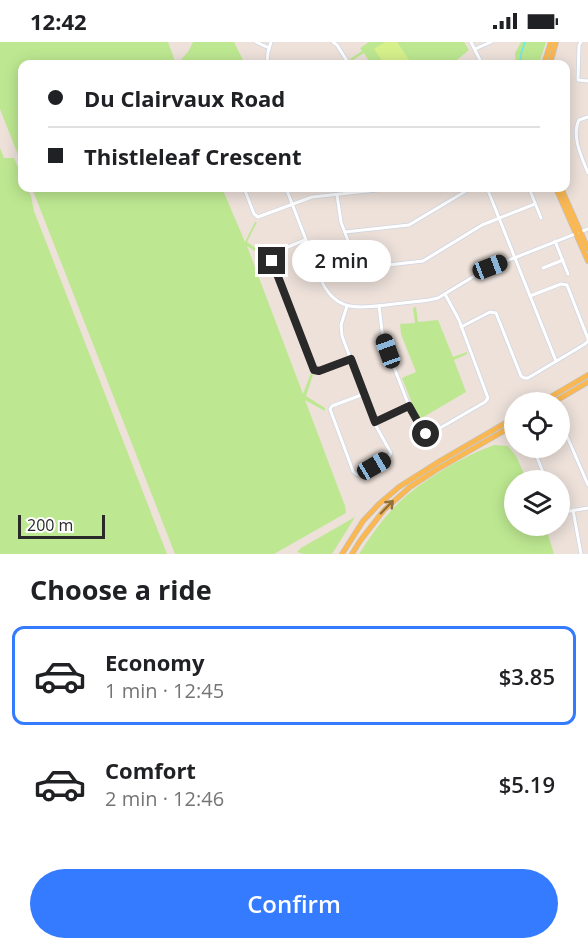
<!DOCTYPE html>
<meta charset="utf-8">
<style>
:root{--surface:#fff;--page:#f2f2f2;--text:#202124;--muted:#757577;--line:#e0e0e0;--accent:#347bff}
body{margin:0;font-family:"Open Sans",sans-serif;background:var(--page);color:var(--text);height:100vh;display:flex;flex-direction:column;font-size:22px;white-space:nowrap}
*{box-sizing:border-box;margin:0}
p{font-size:20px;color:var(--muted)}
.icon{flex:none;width:33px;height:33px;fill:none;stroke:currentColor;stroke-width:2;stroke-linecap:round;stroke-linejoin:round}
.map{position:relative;height:512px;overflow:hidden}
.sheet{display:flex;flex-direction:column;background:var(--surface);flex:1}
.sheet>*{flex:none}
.hud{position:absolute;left:18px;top:18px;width:552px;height:132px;border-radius:12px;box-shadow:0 3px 15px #0003;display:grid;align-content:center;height:132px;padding:0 30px;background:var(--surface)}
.tools{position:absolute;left:504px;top:350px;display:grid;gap:12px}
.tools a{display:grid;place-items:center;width:66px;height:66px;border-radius:50%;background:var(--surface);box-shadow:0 3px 15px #0003;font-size:30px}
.scale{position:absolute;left:18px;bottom:15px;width:87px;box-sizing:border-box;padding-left:6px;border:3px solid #292929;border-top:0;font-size:16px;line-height:21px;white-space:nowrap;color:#292929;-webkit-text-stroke:4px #fff;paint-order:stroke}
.end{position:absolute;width:27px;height:27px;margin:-14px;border:8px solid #292929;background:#fff;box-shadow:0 0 0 3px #fff}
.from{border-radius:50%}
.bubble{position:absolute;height:42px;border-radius:21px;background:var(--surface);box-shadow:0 3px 15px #0003;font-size:20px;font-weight:600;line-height:42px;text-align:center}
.car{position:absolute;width:18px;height:36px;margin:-18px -9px;border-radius:8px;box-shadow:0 0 4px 2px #0007;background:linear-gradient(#222 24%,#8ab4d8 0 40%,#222 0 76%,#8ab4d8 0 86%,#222 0)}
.hud b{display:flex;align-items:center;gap:21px;height:57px;font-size:22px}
.hud b+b{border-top:2px solid var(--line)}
.hud i{width:15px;height:15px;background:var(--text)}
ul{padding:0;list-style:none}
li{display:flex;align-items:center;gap:18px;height:99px;margin:0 12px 9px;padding:0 18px;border:3px solid transparent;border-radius:12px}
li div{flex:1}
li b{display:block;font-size:22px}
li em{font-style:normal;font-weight:600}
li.current{border-color:var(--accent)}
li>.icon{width:54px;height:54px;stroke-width:1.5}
h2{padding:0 30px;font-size:27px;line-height:72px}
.cta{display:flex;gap:12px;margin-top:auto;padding:12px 30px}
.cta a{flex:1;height:69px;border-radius:36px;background:var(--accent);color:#fff;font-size:24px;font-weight:600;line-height:69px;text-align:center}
.status{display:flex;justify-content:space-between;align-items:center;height:42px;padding:0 30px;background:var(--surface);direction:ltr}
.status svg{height:16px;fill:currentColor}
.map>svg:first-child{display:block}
.green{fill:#bde891}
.pitch{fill:#d6f08c}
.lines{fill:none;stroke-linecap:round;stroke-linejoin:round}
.stream{stroke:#64e8f7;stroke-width:1.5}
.minor-casing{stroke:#cfd6e3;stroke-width:4.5}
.major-casing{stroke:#c3c3c3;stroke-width:6}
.minor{stroke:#fff;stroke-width:3}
.major{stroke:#fbb750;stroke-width:4.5}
.oneway{stroke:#92703c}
.route{stroke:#292929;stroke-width:8}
</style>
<div class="status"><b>12:42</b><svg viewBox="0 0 49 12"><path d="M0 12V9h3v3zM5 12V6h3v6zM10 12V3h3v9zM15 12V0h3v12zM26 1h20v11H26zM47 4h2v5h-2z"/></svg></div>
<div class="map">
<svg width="588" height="512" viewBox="0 0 588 512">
<rect width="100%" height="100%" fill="#ede1da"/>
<!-- green -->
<g class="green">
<path d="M0 0H168L176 22H22V123L0 67Z"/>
<path d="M193 0H234L245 22H177L188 10Z"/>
<path d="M369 0H464L469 8 452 22H371L364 11 351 19 350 17 362 9 360 6Z"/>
<path d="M521 0H546L539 22H516L515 11Z"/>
<path d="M0 106 4 116H14L22 135V146H27L31 154 34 169 167 512H0Z"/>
<path d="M32 146H222L245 200 255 180H257L247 200 266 213V216L247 204 303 352 311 331 313 333 306 354 325 366V369L305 358 345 464 346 471 274 512H175Z"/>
<path d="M416 265 418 280 438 278 453 315 467 310V312L454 318 466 350 420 377 414 366 402 336 416 330 401 292 400 282 415 281 413 266Z"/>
<path d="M494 403 508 404 516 414 527 438H514V483H545L554 512H359C372 492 387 470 406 454 430 434 464 414 494 403Z"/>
<path d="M355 475 332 512H304L297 510 301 506Z"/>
</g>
<!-- pitch -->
<path class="pitch" d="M385 0H397L412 22H384L374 7Z"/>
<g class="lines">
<!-- stream -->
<path class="stream" d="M521 22V12L525 0"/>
<defs>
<g id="minor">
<path d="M256 0 269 6"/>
<path d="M333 0 337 3 349 22"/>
<path d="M471 0 482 22"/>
<path d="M581 0 579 3 578 38 588 39"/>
<path d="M475 7 491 0"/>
<path d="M267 22 268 10 271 0"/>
<path d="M588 75 579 78C571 94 582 116 588 131"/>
<path d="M244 146 254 172 258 175 312 155 396 146"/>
<path d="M286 146 323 242C338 270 359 266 386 263 400 261 415 260 429 258L438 256 486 227 588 187"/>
<path d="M487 146 556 319"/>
<path d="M529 146 541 176"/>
<path d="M337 153 341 180 357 223 363 226 423 219 482 183 535 162"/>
<path d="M345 190 409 183 471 146"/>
<path d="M305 198 273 211 271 215 272 219 313 326 316 329H319L350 317"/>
<path d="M555 199 568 232"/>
<path d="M543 226 563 218"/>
<path d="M530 254 561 242 567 243 588 297"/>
<path d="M347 264 341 283 342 294 376 384 391 411 388 416 360 433 356 432 353 429 330 367 332 364 364 352"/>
<path d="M379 264 383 297 409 364 423 389 428 393 485 360 488 356 459 278 445 252"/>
<path d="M461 285 490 270 496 271 521 334 524 336H528L585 302 588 299"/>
<path d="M375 380 409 364"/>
<path d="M560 388 565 389 566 392 588 443"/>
<path d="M533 405 546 438"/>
<path d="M560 468 564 470 588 466"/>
<path d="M573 468 581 512"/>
</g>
<g id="major">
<path d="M544 22 551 0"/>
<path d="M550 22 556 0"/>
<path d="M556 146 588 219"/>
<path d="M561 146 588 207"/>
<path d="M542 360 588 333"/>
<path d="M554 360 588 340"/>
<path d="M342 512 363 479 379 462 399 445 440 419 514 376"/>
<path d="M352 512 360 499 384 468 410 445 436 428 514 383"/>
</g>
</defs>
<!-- minor casing -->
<use href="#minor" class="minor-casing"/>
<!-- major casing -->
<use href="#major" class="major-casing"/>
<!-- minor -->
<use href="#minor" class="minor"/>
<!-- major -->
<use href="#major" class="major"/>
</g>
<!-- one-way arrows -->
<defs><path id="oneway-shaft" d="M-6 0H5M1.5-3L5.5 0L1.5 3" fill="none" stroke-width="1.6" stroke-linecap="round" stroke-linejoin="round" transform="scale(1.5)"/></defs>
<use class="oneway" href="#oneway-shaft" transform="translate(387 465) rotate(-46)"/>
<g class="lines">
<!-- route -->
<path class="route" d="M272 219 314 328 319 329 351 317 375 380 409 364 423 389 426 392"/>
</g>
</svg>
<div class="tools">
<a><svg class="icon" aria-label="locate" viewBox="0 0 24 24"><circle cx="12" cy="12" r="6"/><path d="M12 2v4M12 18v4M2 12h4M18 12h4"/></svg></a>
<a><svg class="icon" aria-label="layers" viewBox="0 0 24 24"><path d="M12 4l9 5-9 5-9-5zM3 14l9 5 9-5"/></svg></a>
</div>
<div class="scale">200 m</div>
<i class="end from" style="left:426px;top:392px"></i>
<i class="end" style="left:272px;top:219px"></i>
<div class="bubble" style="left:292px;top:198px;width:99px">2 min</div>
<i class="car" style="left:490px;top:225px;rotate:69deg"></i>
<i class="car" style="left:388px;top:309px;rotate:340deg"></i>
<i class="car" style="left:374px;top:424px;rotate:60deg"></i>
<div class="hud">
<b><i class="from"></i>Du Clairvaux Road</b>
<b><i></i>Thistleleaf Crescent</b>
</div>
</div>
<section class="sheet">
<h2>Choose a ride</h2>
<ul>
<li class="current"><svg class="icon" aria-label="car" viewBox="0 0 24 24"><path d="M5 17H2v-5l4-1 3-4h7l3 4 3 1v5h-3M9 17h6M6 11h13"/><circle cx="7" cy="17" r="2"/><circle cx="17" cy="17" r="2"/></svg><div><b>Economy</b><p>1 min · 12:45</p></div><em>$3.85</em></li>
<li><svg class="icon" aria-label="car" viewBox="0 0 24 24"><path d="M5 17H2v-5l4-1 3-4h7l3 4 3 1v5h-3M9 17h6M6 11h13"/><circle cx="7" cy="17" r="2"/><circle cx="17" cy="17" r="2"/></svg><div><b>Comfort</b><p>2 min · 12:46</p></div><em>$5.19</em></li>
</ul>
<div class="cta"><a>Confirm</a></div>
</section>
